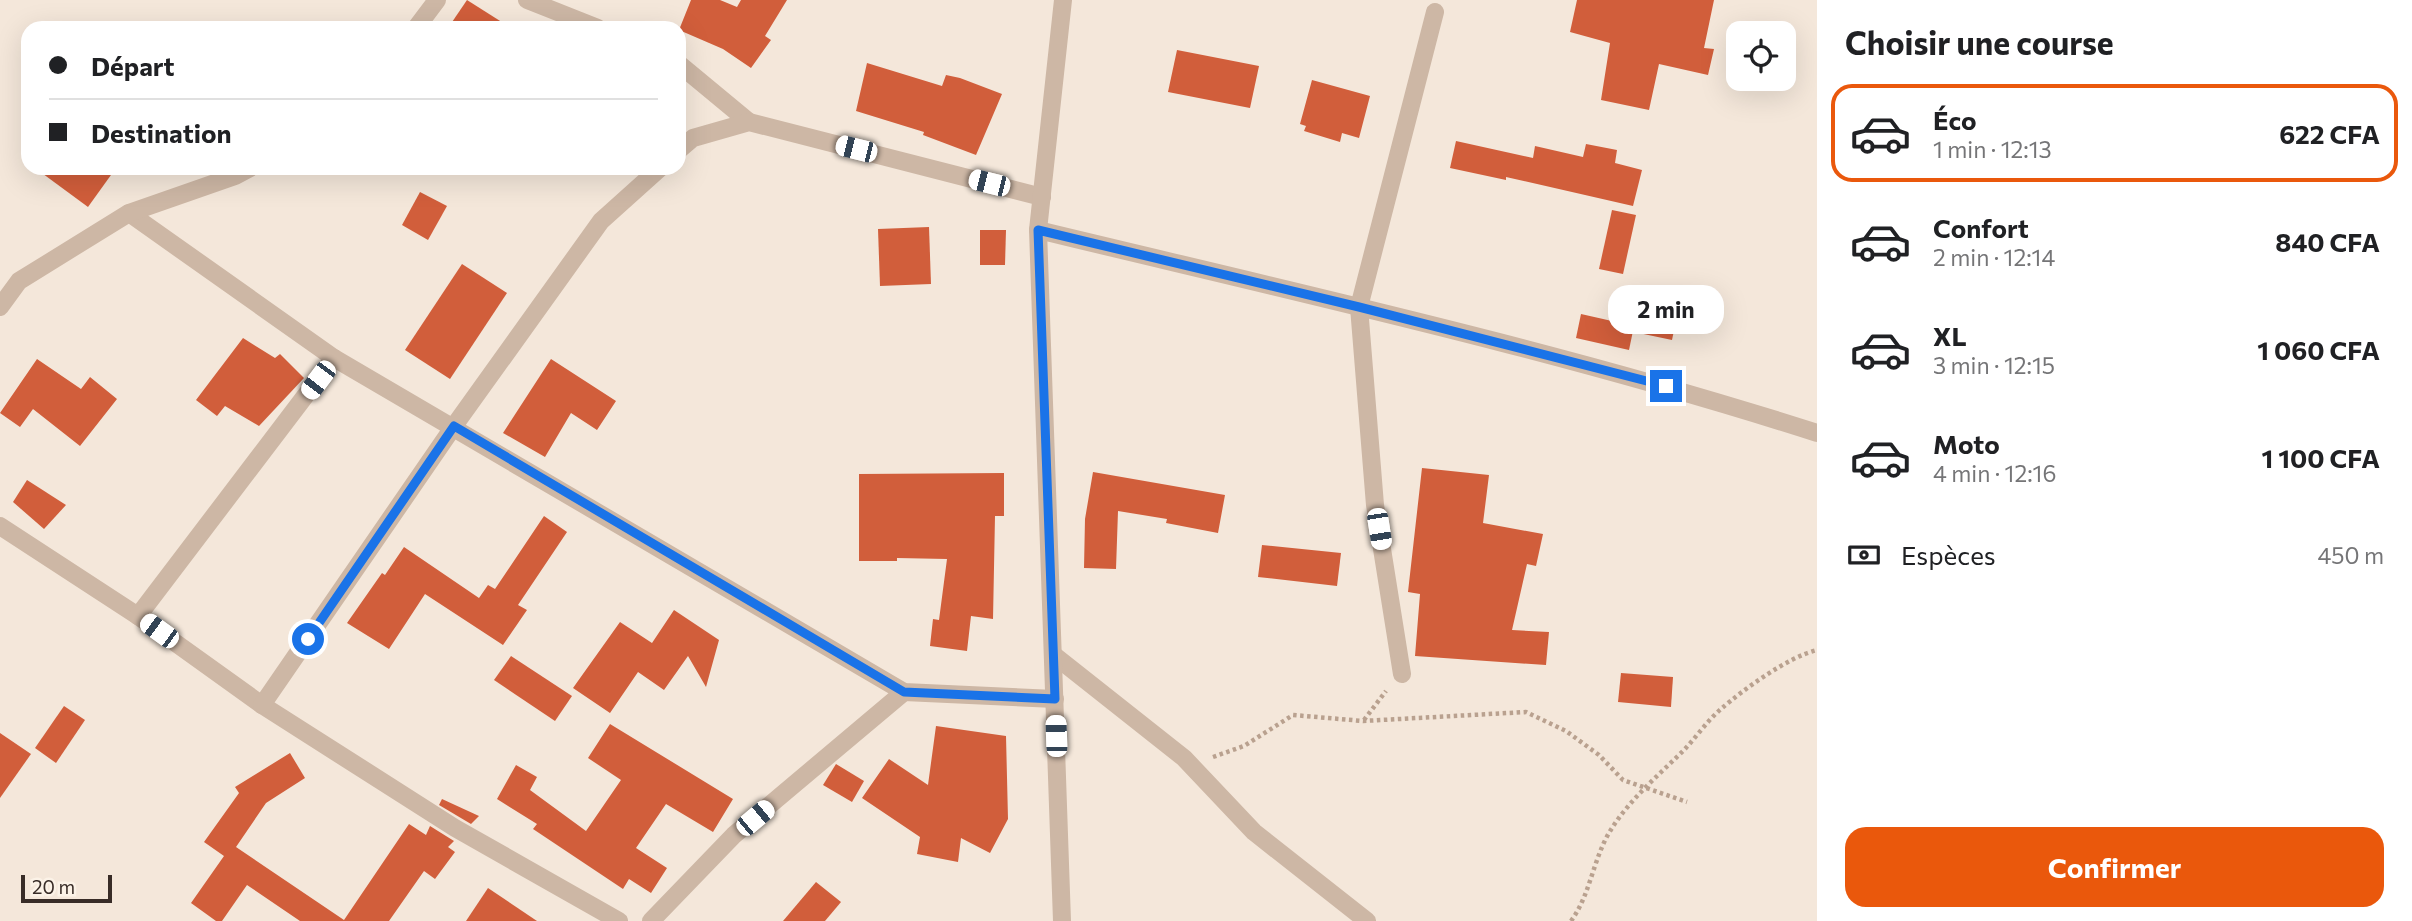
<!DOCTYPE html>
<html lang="fr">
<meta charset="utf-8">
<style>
:root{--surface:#fff;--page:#f6f6f6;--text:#202124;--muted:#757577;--line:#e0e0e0;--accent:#ea580c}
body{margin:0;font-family:Commissioner,sans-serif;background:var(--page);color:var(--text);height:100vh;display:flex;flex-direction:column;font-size:26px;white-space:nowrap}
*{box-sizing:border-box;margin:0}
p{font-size:23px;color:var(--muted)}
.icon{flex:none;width:38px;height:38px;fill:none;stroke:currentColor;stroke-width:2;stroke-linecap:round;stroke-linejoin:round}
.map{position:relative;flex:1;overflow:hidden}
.side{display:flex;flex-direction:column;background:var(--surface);width:595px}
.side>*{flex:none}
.top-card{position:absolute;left:21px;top:21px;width:665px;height:154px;border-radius:21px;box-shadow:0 7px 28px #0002;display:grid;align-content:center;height:154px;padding:0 28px;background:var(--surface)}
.tools{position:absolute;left:1726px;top:21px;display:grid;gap:14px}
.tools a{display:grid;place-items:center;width:70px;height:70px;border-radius:14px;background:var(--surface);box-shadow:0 7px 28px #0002;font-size:35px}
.scale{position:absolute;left:21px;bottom:18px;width:91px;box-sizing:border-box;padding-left:7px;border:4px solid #382c27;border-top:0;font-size:19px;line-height:24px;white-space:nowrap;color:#382c27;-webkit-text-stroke:5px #fbf2e7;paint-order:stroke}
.end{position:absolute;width:32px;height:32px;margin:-16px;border:9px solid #1a73e8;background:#fff;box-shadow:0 0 0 4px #fff}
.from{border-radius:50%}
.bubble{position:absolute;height:49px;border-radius:21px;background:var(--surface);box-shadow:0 7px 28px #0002;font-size:23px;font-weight:700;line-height:49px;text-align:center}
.car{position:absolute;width:21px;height:42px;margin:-21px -10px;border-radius:9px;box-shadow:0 0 5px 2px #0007;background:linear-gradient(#fff 24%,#345 0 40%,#fff 0 76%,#345 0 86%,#fff 0)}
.top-card b{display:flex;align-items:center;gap:24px;height:66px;font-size:26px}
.top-card b+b{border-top:2px solid var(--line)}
.top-card i{width:18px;height:18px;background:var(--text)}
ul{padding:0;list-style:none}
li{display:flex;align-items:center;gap:21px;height:98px;margin:0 14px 10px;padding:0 14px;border:4px solid transparent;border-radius:21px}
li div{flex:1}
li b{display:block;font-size:26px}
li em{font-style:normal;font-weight:700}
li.on{border-color:var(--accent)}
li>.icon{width:63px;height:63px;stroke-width:1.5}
h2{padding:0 28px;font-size:32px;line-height:84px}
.pay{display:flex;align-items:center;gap:18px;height:77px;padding:0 28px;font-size:26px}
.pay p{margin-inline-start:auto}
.action{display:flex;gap:14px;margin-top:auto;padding:14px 28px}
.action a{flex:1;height:80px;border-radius:21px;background:var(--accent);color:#fff;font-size:28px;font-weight:700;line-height:80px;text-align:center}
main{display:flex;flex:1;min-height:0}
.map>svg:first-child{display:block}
.building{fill:#d15e3b}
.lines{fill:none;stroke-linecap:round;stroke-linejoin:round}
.path{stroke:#b9a18f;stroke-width:4.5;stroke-dasharray:3.5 3.5;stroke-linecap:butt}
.street{stroke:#cdb7a5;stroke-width:18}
.route{stroke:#1a73e8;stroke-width:9}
</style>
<main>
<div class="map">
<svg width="1817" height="921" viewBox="0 0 1817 921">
<rect width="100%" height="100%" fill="#f4e7da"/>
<!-- building -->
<g class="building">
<path d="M467 0 511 28H448Z"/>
<path d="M691 0H720L737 7 741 0H787L765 36 771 40 751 68 723 49 679 30Z"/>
<path d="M1577 0H1714L1704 48 1714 49 1708 75 1659 64 1649 110 1601 100 1610 43 1570 32Z"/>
<path d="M1177 50 1259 66 1250 108 1168 92Z"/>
<path d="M867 63 942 86 946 75 960 78 1002 94 976 155 923 135 924 132 856 111Z"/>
<path d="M1312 80 1370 96 1359 138 1342 133 1340 142 1304 131 1306 126 1300 124Z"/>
<path d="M1456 141 1533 158 1535 146 1583 157 1586 144 1617 150 1615 163 1642 170 1633 206 1506 177V180L1450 168Z"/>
<path d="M35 168H116L88 207Z"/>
<path d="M420 192 447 206 428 240 402 225Z"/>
<path d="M1612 210 1636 215 1623 274 1599 269Z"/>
<path d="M929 227 931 284 880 286 878 229Z"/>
<path d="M980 230H1006L1005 265H980Z"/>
<path d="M462 264 507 293 450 379 405 350Z"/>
<path d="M1644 289 1681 297 1672 340 1634 332Z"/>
<path d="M1581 314 1634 326 1629 350 1576 338Z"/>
<path d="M243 338 275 358 280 354 304 378 259 426 225 406 217 416 196 400Z"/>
<path d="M37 359 81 389 90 377 117 399 80 446 33 409 20 427 0 413Z"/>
<path d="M551 359 616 401 597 430 571 413 545 457 503 433Z"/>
<path d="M1422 468 1489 475 1483 523 1543 534 1536 566 1527 564 1512 630 1549 632 1546 665 1415 656 1420 594 1408 592Z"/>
<path d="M1093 472 1225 495 1218 533 1166 523 1167 519 1118 511 1116 569 1084 568 1085 519Z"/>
<path d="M1004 473V516H995L993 619 971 616 967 651 930 646 933 619 939 620 947 559 897 558V561H859V474Z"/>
<path d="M27 480 66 505 44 529 13 502Z"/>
<path d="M544 516 567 532 518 605 527 610 503 645 425 594 389 649 347 623 382 573 385 575 404 547 479 598 488 585 495 589Z"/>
<path d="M1262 545 1341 553 1337 586 1258 577Z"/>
<path d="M674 610 719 640 706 687 688 656 664 690 638 672 610 713 573 688 620 622 652 643Z"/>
<path d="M511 656 572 696 555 721 494 680Z"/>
<path d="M1621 673 1673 677 1671 707 1618 702Z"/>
<path d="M64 706 85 720 56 763 35 748Z"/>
<path d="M610 724 733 799 713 832 666 804 636 848 667 868 651 893 629 879 623 889 533 829 537 824 497 799 516 765 537 777 530 790 586 831 621 780 588 758Z"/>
<path d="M936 726 1006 736 1008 819 990 853 961 838 958 862 917 854 920 837 862 798 889 759 928 785Z"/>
<path d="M0 733 31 754 0 798Z"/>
<path d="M290 753 305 778 266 803 236 847 344 920 409 824 426 835 430 826 454 841 448 847 455 852 435 879 424 871 389 921H300L247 885 222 921H216L191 903 224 856 204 842 239 793 235 787Z"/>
<path d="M836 764 864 781 852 802 823 785Z"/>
<path d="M442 799 479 816 471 824 439 805Z"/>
<path d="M816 882 841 902 825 921H783Z"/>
<path d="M488 888 537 921H466Z"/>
</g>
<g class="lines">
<!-- path -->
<g class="path">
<path d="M1364 720 1386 691"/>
<path d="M1213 757 1244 746 1293 715 1363 721 1526 712 1566 731 1599 755 1623 780 1687 802"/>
<path d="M1571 921C1591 894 1593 857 1612 828 1631 798 1660 774 1685 749 1697 736 1708 720 1721 709 1744 689 1788 657 1817 650"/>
</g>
<!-- street -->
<g class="street">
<path d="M527 0 598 28"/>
<path d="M416 28 437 0"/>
<path d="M679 64 749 122"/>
<path d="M679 150 693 138 749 122 1042 197"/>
<path d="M129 213 334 358 904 692 1055 699"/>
<path d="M1038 230C1299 293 1562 351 1817 433"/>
<path d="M0 307 19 281 129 213 235 176 250 168"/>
<path d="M0 526 138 616 262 705 455 828 619 921"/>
<path d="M138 616 334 358"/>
<path d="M1055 656 1184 758 1254 832 1367 921"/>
<path d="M1402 674 1375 505 1359 307 1435 12"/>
<path d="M262 705 454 426 601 221 660 168"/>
<path d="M651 921 734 835 904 692"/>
<path d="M1062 921 1038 230 1063 0"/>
</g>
</g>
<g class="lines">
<!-- route -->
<path class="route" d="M308 639 454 426 904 692 1055 699 1038 230 1359 307 1666 386"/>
</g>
</svg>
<div class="tools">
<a><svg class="icon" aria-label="locate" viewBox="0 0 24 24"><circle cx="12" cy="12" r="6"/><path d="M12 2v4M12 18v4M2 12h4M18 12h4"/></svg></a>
</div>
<div class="scale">20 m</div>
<i class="end from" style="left:308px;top:639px"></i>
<i class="end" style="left:1666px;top:386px"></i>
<div class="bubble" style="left:1608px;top:285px;width:116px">2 min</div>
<i class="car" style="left:856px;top:149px;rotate:284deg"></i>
<i class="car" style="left:989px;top:183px;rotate:284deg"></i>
<i class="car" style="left:318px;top:380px;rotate:217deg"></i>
<i class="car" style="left:1379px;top:529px;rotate:171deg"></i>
<i class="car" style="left:159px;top:631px;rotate:306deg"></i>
<i class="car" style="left:1056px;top:736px;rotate:358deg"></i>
<i class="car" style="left:755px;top:818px;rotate:50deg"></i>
<div class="top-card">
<b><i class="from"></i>Départ</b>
<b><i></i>Destination</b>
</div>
</div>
<section class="side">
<h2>Choisir une course</h2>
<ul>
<li class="on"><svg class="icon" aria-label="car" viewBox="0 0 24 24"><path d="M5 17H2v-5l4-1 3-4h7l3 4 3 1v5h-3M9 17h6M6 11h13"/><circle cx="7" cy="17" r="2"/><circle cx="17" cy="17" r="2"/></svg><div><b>Éco</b><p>1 min · 12:13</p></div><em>622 CFA</em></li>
<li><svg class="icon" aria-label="car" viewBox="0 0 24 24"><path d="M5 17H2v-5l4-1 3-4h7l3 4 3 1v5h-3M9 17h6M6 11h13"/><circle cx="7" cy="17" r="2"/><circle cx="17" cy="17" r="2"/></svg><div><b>Confort</b><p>2 min · 12:14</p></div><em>840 CFA</em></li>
<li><svg class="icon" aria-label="car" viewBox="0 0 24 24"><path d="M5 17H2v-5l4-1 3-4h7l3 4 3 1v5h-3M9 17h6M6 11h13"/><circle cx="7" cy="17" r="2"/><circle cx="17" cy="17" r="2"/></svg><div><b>XL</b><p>3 min · 12:15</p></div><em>1 060 CFA</em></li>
<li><svg class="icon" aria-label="car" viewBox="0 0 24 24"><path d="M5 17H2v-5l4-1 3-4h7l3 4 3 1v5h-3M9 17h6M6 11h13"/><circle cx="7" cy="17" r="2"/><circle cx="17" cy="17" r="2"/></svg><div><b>Moto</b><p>4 min · 12:16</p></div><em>1 100 CFA</em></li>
</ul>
<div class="pay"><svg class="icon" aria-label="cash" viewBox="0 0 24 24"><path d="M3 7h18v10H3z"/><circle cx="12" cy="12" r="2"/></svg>Espèces<p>450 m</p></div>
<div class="action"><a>Confirmer</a></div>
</section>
</main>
